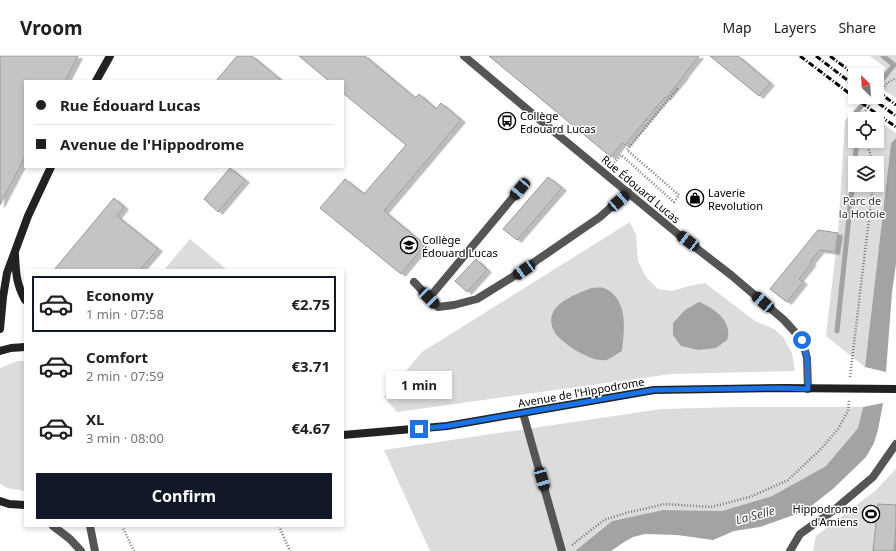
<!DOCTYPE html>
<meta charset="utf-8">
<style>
:root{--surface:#fff;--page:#f6f6f6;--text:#202124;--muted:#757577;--line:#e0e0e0;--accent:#111827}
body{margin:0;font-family:"Noto Sans",sans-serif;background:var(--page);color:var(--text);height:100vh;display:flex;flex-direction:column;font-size:15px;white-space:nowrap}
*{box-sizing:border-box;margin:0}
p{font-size:13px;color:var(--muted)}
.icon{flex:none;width:22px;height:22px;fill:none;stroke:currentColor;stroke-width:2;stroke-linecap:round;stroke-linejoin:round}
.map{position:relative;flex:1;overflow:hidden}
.drawer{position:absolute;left:24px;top:213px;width:320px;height:258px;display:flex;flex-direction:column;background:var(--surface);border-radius:0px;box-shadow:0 2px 6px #0003}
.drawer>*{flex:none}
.hud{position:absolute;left:24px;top:24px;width:320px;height:88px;border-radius:0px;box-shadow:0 2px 6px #0003;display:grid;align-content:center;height:88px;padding:0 12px;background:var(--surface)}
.needle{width:26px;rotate:335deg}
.fabs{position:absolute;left:848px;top:12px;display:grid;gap:8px}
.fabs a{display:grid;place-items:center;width:36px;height:36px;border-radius:0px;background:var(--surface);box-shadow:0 2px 6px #0003;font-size:20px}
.end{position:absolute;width:18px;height:18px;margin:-9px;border:5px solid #1a73e8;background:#fff;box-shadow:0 0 0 2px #fff}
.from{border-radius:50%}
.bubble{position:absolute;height:28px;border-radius:0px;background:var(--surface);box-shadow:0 2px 6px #0003;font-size:13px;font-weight:700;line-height:28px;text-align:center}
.car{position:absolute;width:12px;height:24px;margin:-12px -6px;border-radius:5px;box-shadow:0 0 3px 1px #0007;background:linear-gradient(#222 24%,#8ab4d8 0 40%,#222 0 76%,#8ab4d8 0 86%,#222 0)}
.hud b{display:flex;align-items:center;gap:14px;height:38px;font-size:15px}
.hud b+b{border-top:1px solid var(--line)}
.hud i{width:10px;height:10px;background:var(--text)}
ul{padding:7px 0 0;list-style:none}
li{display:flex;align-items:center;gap:12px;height:56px;margin:0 8px 6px;padding:0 4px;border:2px solid transparent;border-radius:0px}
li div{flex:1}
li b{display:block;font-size:15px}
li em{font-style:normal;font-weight:700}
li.selected{border-color:var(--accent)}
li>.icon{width:36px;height:36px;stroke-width:1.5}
.action{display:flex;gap:8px;margin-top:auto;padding:8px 12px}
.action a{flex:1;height:46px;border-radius:0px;background:var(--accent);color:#fff;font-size:16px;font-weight:700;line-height:46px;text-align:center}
header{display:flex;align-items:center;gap:24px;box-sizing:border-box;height:56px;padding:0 20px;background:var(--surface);border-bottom:1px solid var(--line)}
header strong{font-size:19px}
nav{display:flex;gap:22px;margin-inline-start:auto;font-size:14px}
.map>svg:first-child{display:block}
.green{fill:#dcdcdc;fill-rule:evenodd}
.water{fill:#a3a3a3}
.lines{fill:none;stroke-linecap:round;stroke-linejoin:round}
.stream{stroke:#a3a3a3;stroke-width:5}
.building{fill:#c4c4c4;stroke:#999;filter:url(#shadow)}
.path{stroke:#777;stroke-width:2.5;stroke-dasharray:1 2;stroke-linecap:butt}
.lane{stroke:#555;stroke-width:8}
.street{stroke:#555;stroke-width:8}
.secondary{stroke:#222;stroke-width:8}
.rail{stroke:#000;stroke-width:3;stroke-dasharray:6 2 1 2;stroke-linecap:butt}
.route{stroke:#1a73e8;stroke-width:5}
.labels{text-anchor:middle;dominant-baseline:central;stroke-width:3;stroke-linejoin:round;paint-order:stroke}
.poi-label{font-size:11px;fill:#000;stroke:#fff;text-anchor:start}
.street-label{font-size:11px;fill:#000;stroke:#fff}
.park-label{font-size:11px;fill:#333;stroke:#fff}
.water-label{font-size:12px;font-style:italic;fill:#444;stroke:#fff}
</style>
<header>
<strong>Vroom</strong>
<nav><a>Map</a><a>Layers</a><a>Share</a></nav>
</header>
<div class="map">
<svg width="896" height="495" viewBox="0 0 896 495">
<defs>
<filter id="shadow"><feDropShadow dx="4.5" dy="2.5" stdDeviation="0" flood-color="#0004"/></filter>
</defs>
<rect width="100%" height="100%" fill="#fff"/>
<!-- green -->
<g class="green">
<path d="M870 0H896V42L877 29V22L886 12Z"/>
<path d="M857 50 876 63H855V85H877V64L896 77V82L891 87 865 311 826 280 838 177 845 65ZM855 107H877V129H855Z"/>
<path d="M630 166 636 179 638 205 646 221 658 233 672 235 689 230 705 227 755 265 774 273 783 281 792 297 795 315 671 318 397 356 384 341 422 296Z"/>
<path d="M190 183 227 214H164Z"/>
<path d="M18 305H25V435L7 432 0 428V312Z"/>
<path d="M740 351H863L858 372 826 410 772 440 722 455 663 454 612 465 575 495H430L384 394 661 353Z"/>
<path d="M896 413V495H813L816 480 875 435Z"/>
</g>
<!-- water -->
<g class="water">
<path d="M896 82V208L892 236 886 316 865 311 891 87Z"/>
<path d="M591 232C595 232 600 231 604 232 607 233 610 235 612 237 628 251 624 276 622 295 618 297 610 303 606 304 592 307 563 288 555 277 552 272 550 265 552 259 556 245 579 237 591 232Z"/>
<path d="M699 246C711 251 726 260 728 274 729 277 728 281 727 284L716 292 698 294 681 290 673 279V267L685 254Z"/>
<path d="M883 347 878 374 874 387 866 401 834 432 805 455 760 471 734 475 713 484 677 479 645 478 633 481 624 486 611 495H575L612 465 663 454 722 455 772 440 826 410 858 372 863 351Z"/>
</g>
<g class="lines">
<!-- stream -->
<g class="stream">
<path d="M877 30 894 9 883 0"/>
<path d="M855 78 852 65 854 59 869 41"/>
<path d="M837 275 857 85"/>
</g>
</g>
<!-- building -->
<g class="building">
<path d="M0 0H78L65 25H25V101L0 149Z"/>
<path d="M237 0H252L282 25H216Z"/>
<path d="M299 0H365L415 42 419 38 436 53 441 47 461 64 384 155 425 189 401 218 320 152 345 123 364 138 406 89 343 37V25H329Z"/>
<path d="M489 0H699L683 20H684L666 42 665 41 625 89 622 87 611 101Z"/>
<path d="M710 0H738L770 27 759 40Z"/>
<path d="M230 112 245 124 218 156 204 143Z"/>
<path d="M548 121 562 132 517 184 503 173Z"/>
<path d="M114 142 124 151 117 160 158 193 140 214H54Z"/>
<path d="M818 174 838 177 835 196 820 194 811 205V208L799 223 803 226 787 246 770 233Z"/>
<path d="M476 203 487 214 467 236 455 225Z"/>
<path d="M878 448 896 449V470L894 495H873Z"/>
</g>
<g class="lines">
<!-- path -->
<g class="path">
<path d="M877 40 887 27 896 22"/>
<path d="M862 63 863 58 876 41"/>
<path d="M866 85 873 107"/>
<path d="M612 109 621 99 674 146 679 139 627 94 677 33 675 31"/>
<path d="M850 321 873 129"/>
<path d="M122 470 134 495"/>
<path d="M279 470 290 495"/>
<path d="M572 489 604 464 626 457 665 448 711 451 750 441 788 424 820 394 838 373 848 355 849 344"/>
</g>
<!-- lane -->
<g class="lane">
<path d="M414 226 438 251 454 249 477 243 511 222 600 161 628 136"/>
<path d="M429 242 520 133"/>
<path d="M523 357 562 495"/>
<path d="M790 495 800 478 834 454 873 421 896 388"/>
</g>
<!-- street -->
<g class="street">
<path d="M464 0 534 59 678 178 731 219 784 264 802 284 807 302 808 333"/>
<path d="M53 470 70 483 81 495"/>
<path d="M90 470 95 495"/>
</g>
<!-- secondary -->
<g class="secondary">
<path d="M96 25 110 0"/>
<path d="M15 199C16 217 16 227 25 244"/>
<path d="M0 273 3 241 7 217 28 160 51 111"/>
<path d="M0 295 11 292 25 291"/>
<path d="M343 379 447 370 654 334 782 332 896 333"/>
<path d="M0 445 9 448 25 449"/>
</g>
<!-- rail -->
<g class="rail">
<path d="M800 0 870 53 896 71"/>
<path d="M816 0 855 30"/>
<path d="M830 0 855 19"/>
<path d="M877 35 896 49"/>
<path d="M870 41 896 60"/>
</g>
</g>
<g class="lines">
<!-- route -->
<path class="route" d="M419 373 447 370 654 334 782 332 808 333 807 302 802 284"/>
</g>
<!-- icons -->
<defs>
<symbol id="bus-ring" viewBox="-11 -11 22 22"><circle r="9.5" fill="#fff" stroke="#000" stroke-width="1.5"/><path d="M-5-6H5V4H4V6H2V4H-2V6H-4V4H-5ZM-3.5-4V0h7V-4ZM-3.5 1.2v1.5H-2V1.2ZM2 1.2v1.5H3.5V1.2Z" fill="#000"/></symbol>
<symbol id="shop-ring" viewBox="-11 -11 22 22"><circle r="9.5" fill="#fff" stroke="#000" stroke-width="1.5"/><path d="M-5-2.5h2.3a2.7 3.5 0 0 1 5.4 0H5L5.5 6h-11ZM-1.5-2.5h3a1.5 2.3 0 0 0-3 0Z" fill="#000"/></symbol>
<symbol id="school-ring" viewBox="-11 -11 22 22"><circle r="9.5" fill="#fff" stroke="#000" stroke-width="1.5"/><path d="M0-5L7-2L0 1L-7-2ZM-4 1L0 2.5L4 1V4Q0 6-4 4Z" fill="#000"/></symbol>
<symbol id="stadium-ring" viewBox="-11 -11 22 22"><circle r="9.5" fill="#fff" stroke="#000" stroke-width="1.5"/><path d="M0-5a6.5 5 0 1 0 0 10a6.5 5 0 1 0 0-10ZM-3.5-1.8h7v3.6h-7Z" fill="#000"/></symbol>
</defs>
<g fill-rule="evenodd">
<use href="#bus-ring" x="497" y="55" width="20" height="20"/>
<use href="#shop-ring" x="685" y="132" width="20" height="20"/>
<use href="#school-ring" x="399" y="179" width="20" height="20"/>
<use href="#stadium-ring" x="861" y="448" width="20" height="20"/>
</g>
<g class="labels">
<!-- poi labels -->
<g class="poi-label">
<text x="520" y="59">Collège<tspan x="520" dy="13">Edouard Lucas</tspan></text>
<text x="708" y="136">Laverie<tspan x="708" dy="13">Revolution</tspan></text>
<text x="422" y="183">Collège<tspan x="422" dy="13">Édouard Lucas</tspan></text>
<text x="858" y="452" text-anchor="end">Hippodrome<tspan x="858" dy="13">d'Amiens</tspan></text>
</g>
<!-- street labels -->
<g class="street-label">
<text transform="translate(641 133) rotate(40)">Rue Édouard Lucas</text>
<text transform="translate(581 336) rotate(-10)">Avenue de l'Hippodrome</text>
</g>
<!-- park labels -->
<g class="park-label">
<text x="862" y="144">Parc de<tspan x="862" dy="13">la Hotoie</tspan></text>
</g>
<!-- water labels -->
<g class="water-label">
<text transform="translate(755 459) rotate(-15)">La Selle</text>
</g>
</g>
</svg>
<div class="fabs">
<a><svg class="needle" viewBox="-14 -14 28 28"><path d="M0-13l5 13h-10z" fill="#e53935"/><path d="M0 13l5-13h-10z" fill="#757577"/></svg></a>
<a><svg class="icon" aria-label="locate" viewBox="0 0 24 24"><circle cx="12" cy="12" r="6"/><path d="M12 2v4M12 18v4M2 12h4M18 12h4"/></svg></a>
<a><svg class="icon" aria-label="layers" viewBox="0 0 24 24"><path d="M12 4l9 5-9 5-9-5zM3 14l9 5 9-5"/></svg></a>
</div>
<i class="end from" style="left:802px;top:284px"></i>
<i class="end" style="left:419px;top:373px"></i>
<div class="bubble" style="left:386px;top:315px;width:66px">1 min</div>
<i class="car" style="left:520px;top:133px;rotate:220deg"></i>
<i class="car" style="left:619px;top:145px;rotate:49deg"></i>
<i class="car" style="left:688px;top:185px;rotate:307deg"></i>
<i class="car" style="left:524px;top:214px;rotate:236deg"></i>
<i class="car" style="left:429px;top:242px;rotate:136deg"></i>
<i class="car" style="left:763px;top:246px;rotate:310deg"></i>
<i class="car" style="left:542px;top:423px;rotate:164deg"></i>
<div class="hud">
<b><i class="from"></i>Rue Édouard Lucas</b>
<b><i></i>Avenue de l'Hippodrome</b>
</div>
<section class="drawer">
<ul>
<li class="selected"><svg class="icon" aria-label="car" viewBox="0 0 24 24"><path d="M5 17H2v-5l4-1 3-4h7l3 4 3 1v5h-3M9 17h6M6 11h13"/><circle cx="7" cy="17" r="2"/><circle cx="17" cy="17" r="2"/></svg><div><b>Economy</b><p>1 min · 07:58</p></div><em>€2.75</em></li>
<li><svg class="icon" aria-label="car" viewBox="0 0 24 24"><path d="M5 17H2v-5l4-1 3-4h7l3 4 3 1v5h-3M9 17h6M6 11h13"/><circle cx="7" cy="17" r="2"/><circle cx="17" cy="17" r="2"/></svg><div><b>Comfort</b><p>2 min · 07:59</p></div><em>€3.71</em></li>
<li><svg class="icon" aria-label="car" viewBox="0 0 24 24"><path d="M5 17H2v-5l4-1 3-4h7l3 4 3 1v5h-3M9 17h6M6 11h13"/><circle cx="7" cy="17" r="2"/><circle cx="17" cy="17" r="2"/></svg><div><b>XL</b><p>3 min · 08:00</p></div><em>€4.67</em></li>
</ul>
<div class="action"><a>Confirm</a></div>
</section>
</div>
